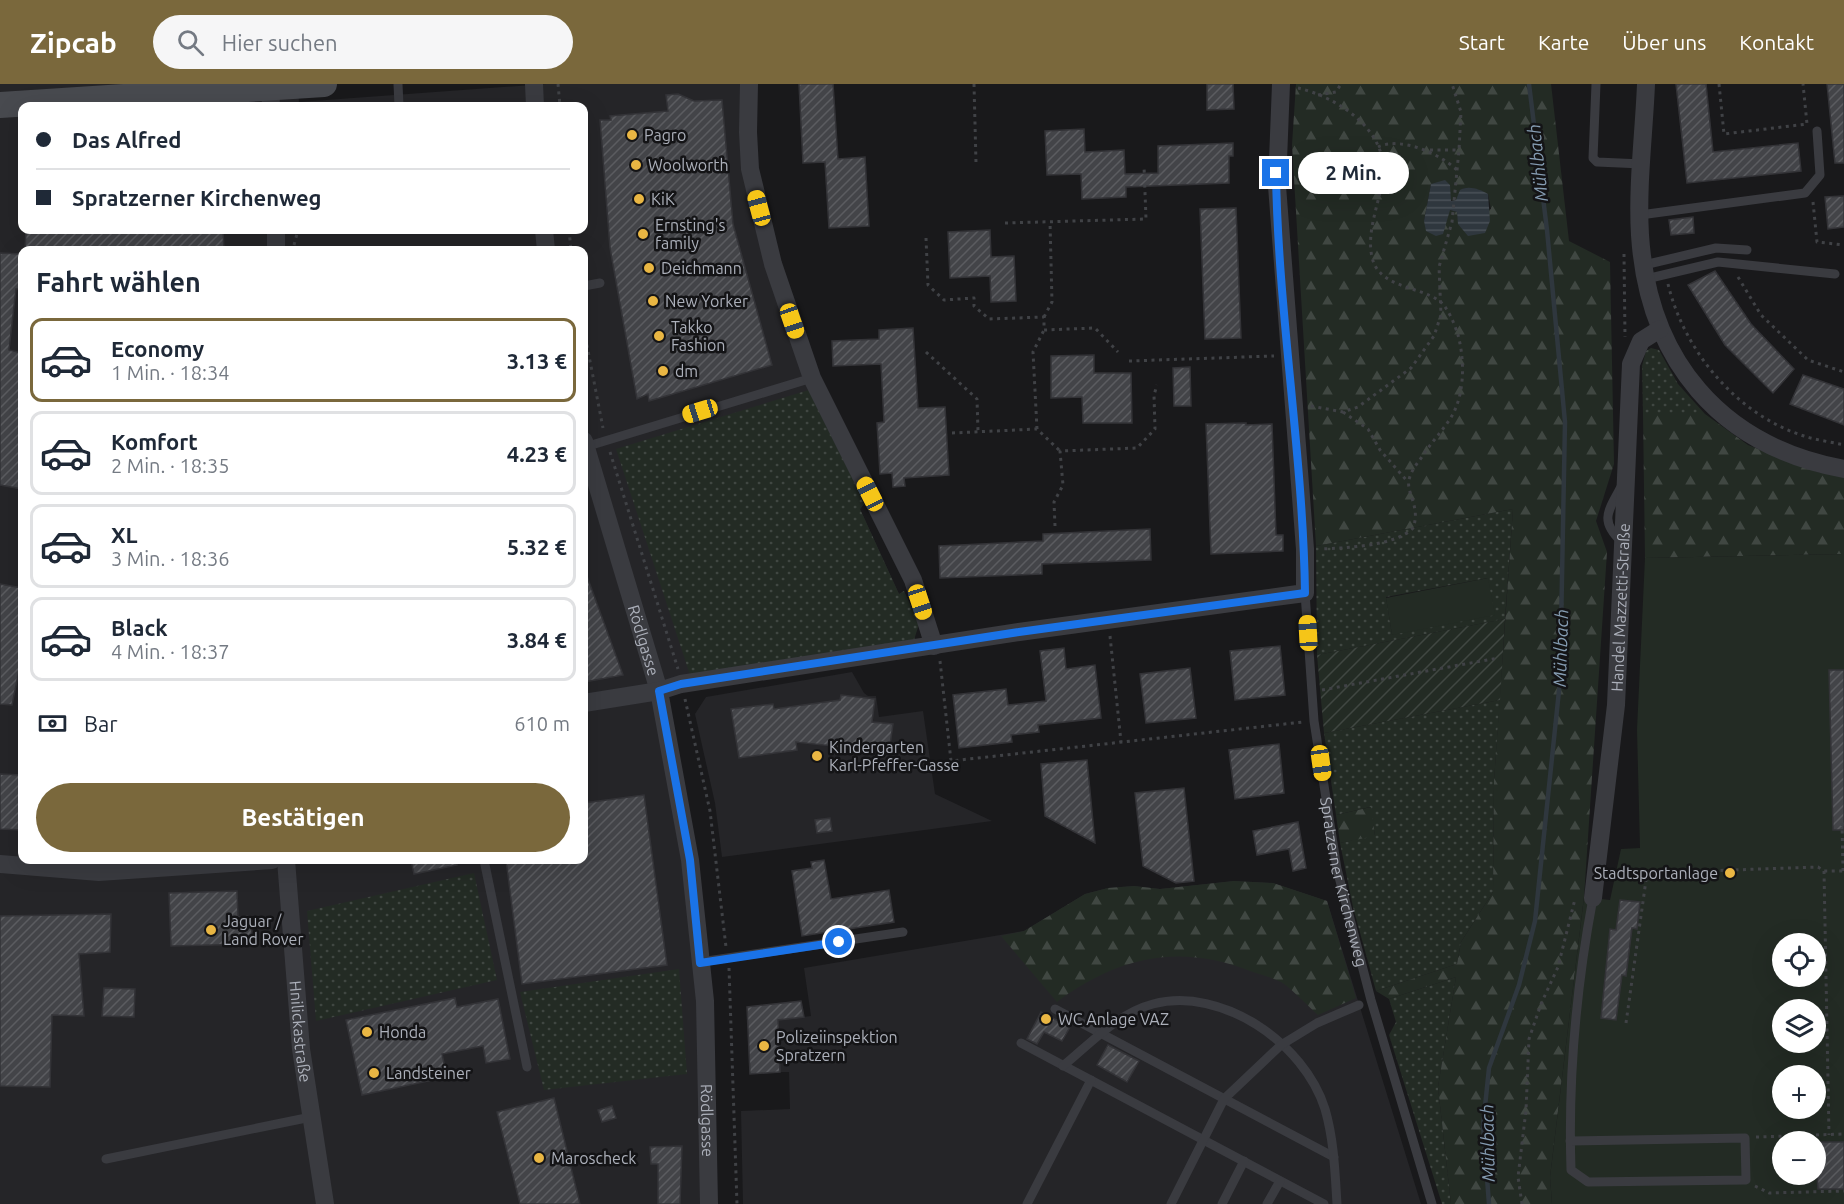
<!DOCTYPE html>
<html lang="de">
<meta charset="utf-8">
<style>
:root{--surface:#fff;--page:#f6f6f7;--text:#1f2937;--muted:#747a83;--line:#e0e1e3;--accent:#7a683c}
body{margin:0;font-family:Ubuntu,sans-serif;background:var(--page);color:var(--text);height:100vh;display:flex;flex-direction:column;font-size:22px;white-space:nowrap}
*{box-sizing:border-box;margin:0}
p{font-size:20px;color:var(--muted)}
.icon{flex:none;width:33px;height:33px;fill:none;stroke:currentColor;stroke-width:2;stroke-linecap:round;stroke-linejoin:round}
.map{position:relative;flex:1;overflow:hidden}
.sheet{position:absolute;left:18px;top:162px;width:570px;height:618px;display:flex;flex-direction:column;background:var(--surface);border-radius:12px;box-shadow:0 6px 24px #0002}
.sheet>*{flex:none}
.top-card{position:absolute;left:18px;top:18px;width:570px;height:132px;border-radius:12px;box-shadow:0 6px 24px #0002;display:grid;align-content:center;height:132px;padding:0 18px;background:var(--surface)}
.buttons{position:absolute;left:1772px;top:849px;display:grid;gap:12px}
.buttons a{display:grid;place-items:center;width:54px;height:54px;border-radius:50%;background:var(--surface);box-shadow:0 6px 24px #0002;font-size:30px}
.end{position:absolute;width:27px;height:27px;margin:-14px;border:8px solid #1a73e8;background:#fff;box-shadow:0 0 0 3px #fff}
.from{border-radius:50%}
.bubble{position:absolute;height:42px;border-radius:21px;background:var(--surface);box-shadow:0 6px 24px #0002;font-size:20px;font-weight:600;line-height:42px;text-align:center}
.car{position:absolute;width:18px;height:36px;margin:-18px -9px;border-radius:8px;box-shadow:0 0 4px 2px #0007;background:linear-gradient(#f5c518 24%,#345 0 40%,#f5c518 0 76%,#345 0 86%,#f5c518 0)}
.top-card b{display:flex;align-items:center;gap:21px;height:57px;font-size:22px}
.top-card b+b{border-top:2px solid var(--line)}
.top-card i{width:15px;height:15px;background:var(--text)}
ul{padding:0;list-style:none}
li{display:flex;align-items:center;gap:18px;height:84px;margin:0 12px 9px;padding:0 6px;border:3px solid var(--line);border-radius:12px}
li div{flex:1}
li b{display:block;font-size:22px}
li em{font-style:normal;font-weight:600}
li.active{border-color:var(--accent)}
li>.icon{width:54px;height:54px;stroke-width:1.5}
h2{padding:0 18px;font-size:27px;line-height:72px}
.pay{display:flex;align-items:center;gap:15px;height:66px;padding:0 18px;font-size:22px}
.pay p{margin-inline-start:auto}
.action{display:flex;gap:12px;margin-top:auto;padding:12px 18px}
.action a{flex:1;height:69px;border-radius:36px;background:var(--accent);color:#fff;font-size:24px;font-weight:600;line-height:69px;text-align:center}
header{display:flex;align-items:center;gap:36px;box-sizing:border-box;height:84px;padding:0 30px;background:var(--accent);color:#fff}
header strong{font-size:28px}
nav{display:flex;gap:33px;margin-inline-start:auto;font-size:21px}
.search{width:420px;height:54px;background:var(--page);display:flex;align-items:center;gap:15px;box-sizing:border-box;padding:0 21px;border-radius:33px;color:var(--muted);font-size:22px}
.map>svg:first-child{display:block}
.built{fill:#252528;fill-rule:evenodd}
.grass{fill:url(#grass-dots);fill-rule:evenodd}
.forest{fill:url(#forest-firs);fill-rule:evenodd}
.park{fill:#232b24;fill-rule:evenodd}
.garden{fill:url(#garden-furrows)}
.water{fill:url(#water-rules)}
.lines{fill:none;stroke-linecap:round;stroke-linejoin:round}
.stream{stroke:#2f373e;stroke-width:4.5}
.building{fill:url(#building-hatch);stroke:#333337;stroke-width:1.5}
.path{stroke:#404246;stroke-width:3;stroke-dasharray:3 4.5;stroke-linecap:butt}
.lane{stroke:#3a3b40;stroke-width:9}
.street{stroke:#3a3b40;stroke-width:18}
.secondary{stroke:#484a4f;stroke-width:26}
.route{stroke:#1a73e8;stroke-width:8}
.poi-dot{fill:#e9b643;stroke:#141416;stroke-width:2}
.labels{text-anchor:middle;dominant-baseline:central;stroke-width:5;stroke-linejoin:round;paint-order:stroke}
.poi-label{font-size:16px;fill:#acb0ba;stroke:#141416;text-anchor:start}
.street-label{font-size:16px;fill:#acb0ba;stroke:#141416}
.water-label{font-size:18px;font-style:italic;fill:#859cb2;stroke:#141416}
</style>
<header>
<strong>Zipcab</strong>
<div class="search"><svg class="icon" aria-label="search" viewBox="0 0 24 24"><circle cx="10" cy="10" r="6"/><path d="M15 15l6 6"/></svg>Hier suchen</div>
<nav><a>Start</a><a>Karte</a><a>Über uns</a><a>Kontakt</a></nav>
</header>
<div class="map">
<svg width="1844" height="1120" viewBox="0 0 1844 1120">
<defs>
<pattern id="grass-dots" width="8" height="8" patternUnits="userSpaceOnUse" patternTransform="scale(1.5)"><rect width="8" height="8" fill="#232b24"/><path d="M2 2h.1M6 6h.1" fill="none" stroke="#404742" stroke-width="1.8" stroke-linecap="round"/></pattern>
<pattern id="forest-firs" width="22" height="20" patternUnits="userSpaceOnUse" patternTransform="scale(1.5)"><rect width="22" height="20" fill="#232b24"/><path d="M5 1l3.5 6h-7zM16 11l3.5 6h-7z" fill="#404742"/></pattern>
<pattern id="garden-furrows" width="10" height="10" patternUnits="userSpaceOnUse" patternTransform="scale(1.5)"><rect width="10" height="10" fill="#232b24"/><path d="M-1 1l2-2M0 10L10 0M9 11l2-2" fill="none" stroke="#404742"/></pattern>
<pattern id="water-rules" width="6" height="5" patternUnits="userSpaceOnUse" patternTransform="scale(1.5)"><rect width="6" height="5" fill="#2f373e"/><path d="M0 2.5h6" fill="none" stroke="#4a5158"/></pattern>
<pattern id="building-hatch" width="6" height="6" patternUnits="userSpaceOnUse" patternTransform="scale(1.5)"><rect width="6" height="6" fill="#434448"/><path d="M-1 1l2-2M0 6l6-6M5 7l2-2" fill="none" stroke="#5b5c60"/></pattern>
</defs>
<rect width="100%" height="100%" fill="#19191b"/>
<!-- built -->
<g class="built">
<path d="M0 0H298L299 18 546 0H746L744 47 812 305 864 420 860 425 899 510 904 507 919 540 655 604 703 918 705 1120H0ZM22 22H584V146H22ZM22 166H584V776H22Z"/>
<path d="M852 588 864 609 868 612H876L879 633 923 627 935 710 992 737 722 773 715 719 695 630 706 613Z"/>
<path d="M1234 797 1273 799 1327 817 1421 1120H743L741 1027 790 1025 789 988H780L778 936 811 932 804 884 1024 847 1085 810 1108 804 1134 802 1160 805Z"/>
</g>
<!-- grass -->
<g class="grass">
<path d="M1651 264 1659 266 1678 300 1705 330H1643L1642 282 1646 267Z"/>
<path d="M812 305 864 420 860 425 899 510 904 507 919 540 914 556 690 591 616 365Z"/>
<path d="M1513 425 1505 535 1317 571 1316 462ZM1488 494 1392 551V550L1386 513Z"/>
<path d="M1500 616 1494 697 1493 808 1461 858 1457 880 1376 907 1353 823 1340 759 1375 751 1370 723 1336 731 1324 649Z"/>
<path d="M474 789 497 896 316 937 307 827Z"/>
<path d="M679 885 687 990 544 1006 520 908Z"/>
<path d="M1456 893 1438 1003 1451 1120H1442L1389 951 1396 938 1389 915Z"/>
</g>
<!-- forest -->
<g class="forest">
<path d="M1296 0H1551L1569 157 1610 178 1614 380 1596 437 1607 468 1584 813 1550 1093 1552 1120H1451L1438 1003 1456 893 1389 915 1376 907 1457 880 1461 858 1493 808 1494 697 1513 425 1316 462 1292 61ZM1431 100 1450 106V116L1456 117 1464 104 1476 105 1488 110 1491 125 1458 135 1457 128 1450 126 1424 137Z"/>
<path d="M1643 330H1705L1748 361 1817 388 1844 393V470L1645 474Z"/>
<path d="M1371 723 1375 752 1340 759 1336 731Z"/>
<path d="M1234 797 1273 799 1327 817 1356 914 1318 931C1307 921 1296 909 1284 900 1275 894 1261 891 1250 887 1178 859 1118 873 1057 918L1001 852 1024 847 1085 810 1108 804 1134 802 1160 805Z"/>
</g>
<!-- park -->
<g class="park">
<path d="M1844 470V1120H1552L1550 1093 1584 813 1610 816 1621 765 1640 764 1637 646 1645 474ZM1782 860H1815V892H1782ZM1782 926H1815V958H1782ZM1782 992H1815V1024H1782ZM1782 1058H1815V1090H1782Z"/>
<path d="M1488 494 1495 531 1392 551 1386 514Z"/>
</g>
<!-- garden -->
<path class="garden" d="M1505 535 1500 616 1324 649 1317 571Z"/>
<!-- water -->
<path class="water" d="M1445 96 1450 101 1451 117 1456 116 1460 106C1468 101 1480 105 1488 110L1490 137 1485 149 1468 152 1458 140 1457 128 1450 126 1443 150 1436 152 1426 147 1424 137 1431 100Z"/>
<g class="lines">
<!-- stream -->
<path class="stream" d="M1489 1120 1483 1042 1489 984 1519 901 1535 837 1560 597 1565 338 1547 146 1529 0"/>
</g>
<!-- building -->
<g class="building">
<path d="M799 0H833L838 75 865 73 869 142 829 144 825 78 803 79Z"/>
<path d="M1207 0H1233L1234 25 1207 26Z"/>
<path d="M1676 0H1706L1713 68 1798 59 1801 87 1687 99Z"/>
<path d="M1827 0H1844V79H1835Z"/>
<path d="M678 10 694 17 722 16 733 140 772 281 649 317 648 310 637 315 610 164 600 36H611L610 32 668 27 666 11Z"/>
<path d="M1084 45 1085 68 1124 66 1125 90 1158 89V62L1233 59V72H1229V99L1126 103V113L1082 115 1081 90 1047 91 1045 47Z"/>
<path d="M1844 112V143L1828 145 1825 113Z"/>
<path d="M1236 124 1241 254 1205 255 1200 125Z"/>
<path d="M1693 133 1694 149 1671 151 1669 136Z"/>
<path d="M26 146H223L224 166H25Z"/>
<path d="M990 146 991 173 1014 172 1016 217 991 218 990 192 950 194 948 148Z"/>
<path d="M0 169 22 170V205H16L9 266 22 269V405L0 401Z"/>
<path d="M1715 187 1751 240 1794 285 1773 309 1725 261 1688 201Z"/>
<path d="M913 244 918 324 945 323 949 391 904 394 905 402 893 403 892 389 880 390 877 339 884 338 881 280 833 282 832 257 879 255V246Z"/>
<path d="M1094 271V289H1131L1132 339H1083L1082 313 1051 314V272Z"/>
<path d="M1190 283 1191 322H1174L1173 284Z"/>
<path d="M1803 291 1844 305V341L1790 320Z"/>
<path d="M1246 339V341L1272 340 1276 451H1283V467L1211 470 1206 340Z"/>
<path d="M1150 445 1151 476 1042 480V490L940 494 939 462 1043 457V450Z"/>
<path d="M584 484 623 591 584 598Z"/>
<path d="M0 500 22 504V572L12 621 0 620Z"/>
<path d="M1280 562 1285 611 1235 616 1230 567Z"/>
<path d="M1064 564 1066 585 1095 581 1101 634 1038 641 1039 648 1011 651 1012 658 959 664 953 611 1006 605 1008 621 1046 617 1040 567Z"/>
<path d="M1190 584 1196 634 1146 639 1140 590Z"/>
<path d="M1829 586H1844V746H1833Z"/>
<path d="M841 611 875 615 872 638 893 640 889 668 796 658 797 666 739 674 731 625 773 620 774 625 840 616Z"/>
<path d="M1279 660 1284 709 1235 715 1229 666Z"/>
<path d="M1087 676 1095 759 1045 732 1041 680Z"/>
<path d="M0 690 22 691V746L0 745Z"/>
<path d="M1184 704 1194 797 1176 799 1143 782 1135 709Z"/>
<path d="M644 711 667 881 522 900 506 776H584V719Z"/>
<path d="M830 734 832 747 817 749 815 736Z"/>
<path d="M1298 738 1306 784 1293 787 1289 765 1257 771 1253 747Z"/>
<path d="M411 776H456L457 781 414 790Z"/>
<path d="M824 776 831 815 889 806 894 838 802 852 792 787 812 784 811 778Z"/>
<path d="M237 807 238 833 251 832 252 860 171 862 169 809Z"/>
<path d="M1620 816 1640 818 1637 845 1632 844 1626 892 1622 891 1616 936 1601 934 1610 845 1616 846Z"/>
<path d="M111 830 110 868 79 870 84 932 52 931 50 1003 0 1002V832Z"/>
<path d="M104 904 135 905 134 933 102 932Z"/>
<path d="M455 914 457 923 498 915 510 975 486 979 483 962 442 970 447 993 362 1011 346 936Z"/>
<path d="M801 917 804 933 778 936 780 988 750 990 747 923Z"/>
<path d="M1041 928 1070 943 1062 957 1044 948 1037 960 1027 955Z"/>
<path d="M1108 961 1139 977 1127 998 1097 981Z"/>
<path d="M554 1014 580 1120H520L497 1028Z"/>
<path d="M612 1022 616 1034 602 1038 598 1026Z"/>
<path d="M1818 1058H1844V1105H1818L1815 1063 1818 1062Z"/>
<path d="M682 1062 680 1120H658V1080H651L650 1063Z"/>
</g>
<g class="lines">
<!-- path -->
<g class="path">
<path d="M558 0 560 22"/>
<path d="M974 0 976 79"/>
<path d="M1719 0 1724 50 1807 40 1803 0"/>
<path d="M1298 4C1337 13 1388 46 1383 92 1380 118 1366 147 1372 173 1378 203 1417 202 1438 216 1447 221 1455 241 1458 251 1465 277 1465 312 1450 335 1442 347 1433 357 1425 368 1420 377 1411 385 1409 396 1406 409 1421 423 1413 444 1396 462 1345 464 1321 465"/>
<path d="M1318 11 1336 8 1341 0"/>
<path d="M1378 63C1401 52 1440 70 1457 86"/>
<path d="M1430 66H1459"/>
<path d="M1813 118 1817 158 1844 161"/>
<path d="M1005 139 1146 135 1144 82"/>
<path d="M569 146 571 166"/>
<path d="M926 154 928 201 944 216 974 214V222L989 235 1044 233V246L1095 244 1118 268"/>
<path d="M294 161 298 146"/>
<path d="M1624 170 1625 253"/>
<path d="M1738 193 1761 231 1808 276 1844 288"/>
<path d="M1668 200C1684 267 1737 331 1804 352 1816 356 1831 358 1844 361"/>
<path d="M1044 233 1052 218 1050 138"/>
<path d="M584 246 603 344"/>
<path d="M926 268 977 315 978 347"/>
<path d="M1129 277 1274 272"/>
<path d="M1311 322 1343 328 1358 323 1411 284 1434 252 1441 231 1439 183 1452 138 1459 66 1461 28 1452 0"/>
<path d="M1343 328 1368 345 1380 366 1408 398"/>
<path d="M1037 345 1033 268 1044 246"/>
<path d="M952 349 1037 345 1060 367"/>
<path d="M610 368 678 585"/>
<path d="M1055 442 1054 418 1063 401 1060 367 1137 364 1155 345 1154 311 1157 301"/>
<path d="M1110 552 1121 658"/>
<path d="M940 577 951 677 1303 638"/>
<path d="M1322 606 1498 574"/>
<path d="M685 615 710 727 726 863"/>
<path d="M1842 739 1843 787"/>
<path d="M1824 787 1829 1051"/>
<path d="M729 884 737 1120"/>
<path d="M1626 939 1647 789 1818 783 1824 787H1844"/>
<path d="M1756 1053 1844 1050"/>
<path d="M1755 1102 1769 1109 1844 1107"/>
<path d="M1522 1120 1518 1093 1526 1026 1529 955 1541 920 1558 883 1575 815"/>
</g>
<!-- lane -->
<g class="lane">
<path d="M398 0 399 22"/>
<path d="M1596 0 1593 74 1597 78 1642 80"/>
<path d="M1640 131 1805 109 1820 91 1817 47"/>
<path d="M1644 181 1716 164 1747 166"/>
<path d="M1646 195 1718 178 1835 190"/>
<path d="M584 202 600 199"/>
<path d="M585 363 812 294"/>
<path d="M1621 403C1608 427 1599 437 1622 458"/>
<path id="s1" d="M1305 509 1314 637 1337 785 1371 916 1432 1120"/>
<path d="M484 776 527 983"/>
<path d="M700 878 903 848"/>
<path d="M1055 925 1334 1073"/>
<path d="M1021 959 1324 1120"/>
<path d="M1063 982C1090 960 1118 929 1153 920 1222 902 1304 959 1325 1025 1334 1056 1335 1088 1337 1120"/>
<path d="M1570 1057 1745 1054 1746 1096 1588 1098 1571 1086C1568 994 1576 904 1593 814"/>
<path d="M106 1075 311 1033"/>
<path d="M1027 1120 1091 996"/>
<path d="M1171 1120 1224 1015 1281 961 1317 939 1359 921"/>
<path d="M1222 1120 1244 1077"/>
<path d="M1267 1120 1280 1097"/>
</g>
<!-- street -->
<g class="street">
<path d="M534 0 535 22"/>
<path d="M749 0 748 48 750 85 773 180 812 294 913 496 934 562"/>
<path d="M1646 0C1644 50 1637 101 1640 151 1648 276 1720 362 1844 385"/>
<path d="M270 4 271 22"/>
<path d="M276 146V166"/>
<path d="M544 146 546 166"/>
<path id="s2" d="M584 357 659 607 690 776 705 917 709 1120"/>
<path d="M584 619 659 607 681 600 1019 548 1305 509V465L1277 102 1281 0"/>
<path id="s3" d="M286 776 301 965 325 1120"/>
<path d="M0 780 99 788 272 776"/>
<path id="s4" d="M1593 814 1616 621 1631 280 1641 257 1660 245"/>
</g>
<!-- secondary -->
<path class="secondary" d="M0 21 324 0"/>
</g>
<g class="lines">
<!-- route -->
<path class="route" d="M839 858 700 879 690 776 659 607 681 600 1019 548 1305 509C1303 369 1278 229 1276 89"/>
</g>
<!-- markers -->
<g class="poi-dot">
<circle cx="632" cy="51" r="6"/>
<circle cx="636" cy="81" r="6"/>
<circle cx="639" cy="115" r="6"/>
<circle cx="643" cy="150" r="6"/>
<circle cx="649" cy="184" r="6"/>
<circle cx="653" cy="217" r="6"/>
<circle cx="659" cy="252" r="6"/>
<circle cx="663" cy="287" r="6"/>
<circle cx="817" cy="672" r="6"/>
<circle cx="1730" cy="789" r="6"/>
<circle cx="211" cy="846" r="6"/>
<circle cx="1046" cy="935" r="6"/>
<circle cx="367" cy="948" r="6"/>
<circle cx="764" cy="962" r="6"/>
<circle cx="374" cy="989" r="6"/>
<circle cx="539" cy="1074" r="6"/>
</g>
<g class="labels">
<!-- poi labels -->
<g class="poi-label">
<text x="644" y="51">Pagro</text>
<text x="648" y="81">Woolworth</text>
<text x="651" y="115">KiK</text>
<text x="655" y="141">Ernsting's<tspan x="655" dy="18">family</tspan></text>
<text x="661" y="184">Deichmann</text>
<text x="665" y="217">New Yorker</text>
<text x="671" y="243">Takko<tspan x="671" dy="18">Fashion</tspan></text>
<text x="675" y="287">dm</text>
<text x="829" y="663">Kindergarten<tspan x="829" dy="18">Karl-Pfeffer-Gasse</tspan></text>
<text x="1718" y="789" text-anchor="end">Stadtsportanlage</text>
<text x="223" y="837">Jaguar /<tspan x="223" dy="18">Land Rover</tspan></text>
<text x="1058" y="935">WC Anlage VAZ</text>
<text x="379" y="948">Honda</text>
<text x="776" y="953">Polizeiinspektion<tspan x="776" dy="18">Spratzern</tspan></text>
<text x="386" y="989">Landsteiner</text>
<text x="551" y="1074">Maroscheck</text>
</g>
<!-- street labels -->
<g class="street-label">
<text stroke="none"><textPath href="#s4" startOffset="292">Handel Mazzetti-Straße</textPath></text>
<text stroke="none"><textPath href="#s2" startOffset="208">Rödlgasse</textPath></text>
<text stroke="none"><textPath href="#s1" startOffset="292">Spratzerner Kirchenweg</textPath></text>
<text stroke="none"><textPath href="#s3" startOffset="172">Hnilickastraße</textPath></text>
<text stroke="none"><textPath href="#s2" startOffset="694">Rödlgasse</textPath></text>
</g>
<!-- water labels -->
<g class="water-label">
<text transform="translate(1537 79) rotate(-96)">Mühlbach</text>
<text transform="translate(1560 564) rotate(-88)">Mühlbach</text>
<text transform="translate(1487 1059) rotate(-91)">Mühlbach</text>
</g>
</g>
</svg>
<div class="buttons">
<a><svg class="icon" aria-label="locate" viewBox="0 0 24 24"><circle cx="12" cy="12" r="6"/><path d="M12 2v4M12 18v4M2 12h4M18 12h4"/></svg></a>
<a><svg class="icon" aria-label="layers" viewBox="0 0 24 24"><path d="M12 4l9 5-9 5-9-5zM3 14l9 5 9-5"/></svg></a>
<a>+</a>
<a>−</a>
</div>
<i class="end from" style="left:839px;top:858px"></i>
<i class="end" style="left:1276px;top:89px"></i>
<div class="bubble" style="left:1298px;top:68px;width:111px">2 Min.</div>
<i class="car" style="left:759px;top:124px;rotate:345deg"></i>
<i class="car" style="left:792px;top:237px;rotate:161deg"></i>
<i class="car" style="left:700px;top:327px;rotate:253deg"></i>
<i class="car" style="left:870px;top:410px;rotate:333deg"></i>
<i class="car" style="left:920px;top:518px;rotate:162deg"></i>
<i class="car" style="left:1308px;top:549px;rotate:357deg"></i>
<i class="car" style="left:1321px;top:679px;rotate:172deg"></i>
<div class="top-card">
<b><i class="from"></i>Das Alfred</b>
<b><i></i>Spratzerner Kirchenweg</b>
</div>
<section class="sheet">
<h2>Fahrt wählen</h2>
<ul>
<li class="active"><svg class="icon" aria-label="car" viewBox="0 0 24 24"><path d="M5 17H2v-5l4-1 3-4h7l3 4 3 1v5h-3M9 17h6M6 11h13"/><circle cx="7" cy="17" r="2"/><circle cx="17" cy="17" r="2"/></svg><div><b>Economy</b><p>1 Min. · 18:34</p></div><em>3.13 €</em></li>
<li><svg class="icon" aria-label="car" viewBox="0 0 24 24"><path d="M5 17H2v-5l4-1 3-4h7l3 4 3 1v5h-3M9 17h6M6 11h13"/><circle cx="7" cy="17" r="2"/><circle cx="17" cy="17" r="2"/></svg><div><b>Komfort</b><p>2 Min. · 18:35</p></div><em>4.23 €</em></li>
<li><svg class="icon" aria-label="car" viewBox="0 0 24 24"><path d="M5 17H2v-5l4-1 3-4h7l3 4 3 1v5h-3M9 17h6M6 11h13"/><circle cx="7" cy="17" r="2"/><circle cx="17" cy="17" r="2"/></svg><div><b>XL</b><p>3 Min. · 18:36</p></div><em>5.32 €</em></li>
<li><svg class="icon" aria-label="car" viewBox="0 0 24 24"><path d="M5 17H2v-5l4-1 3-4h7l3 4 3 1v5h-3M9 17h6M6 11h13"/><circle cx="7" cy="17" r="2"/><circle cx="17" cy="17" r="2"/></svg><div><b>Black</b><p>4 Min. · 18:37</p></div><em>3.84 €</em></li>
</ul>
<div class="pay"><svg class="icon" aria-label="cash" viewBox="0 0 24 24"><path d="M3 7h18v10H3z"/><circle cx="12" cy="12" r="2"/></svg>Bar<p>610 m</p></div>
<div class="action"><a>Bestätigen</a></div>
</section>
</div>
